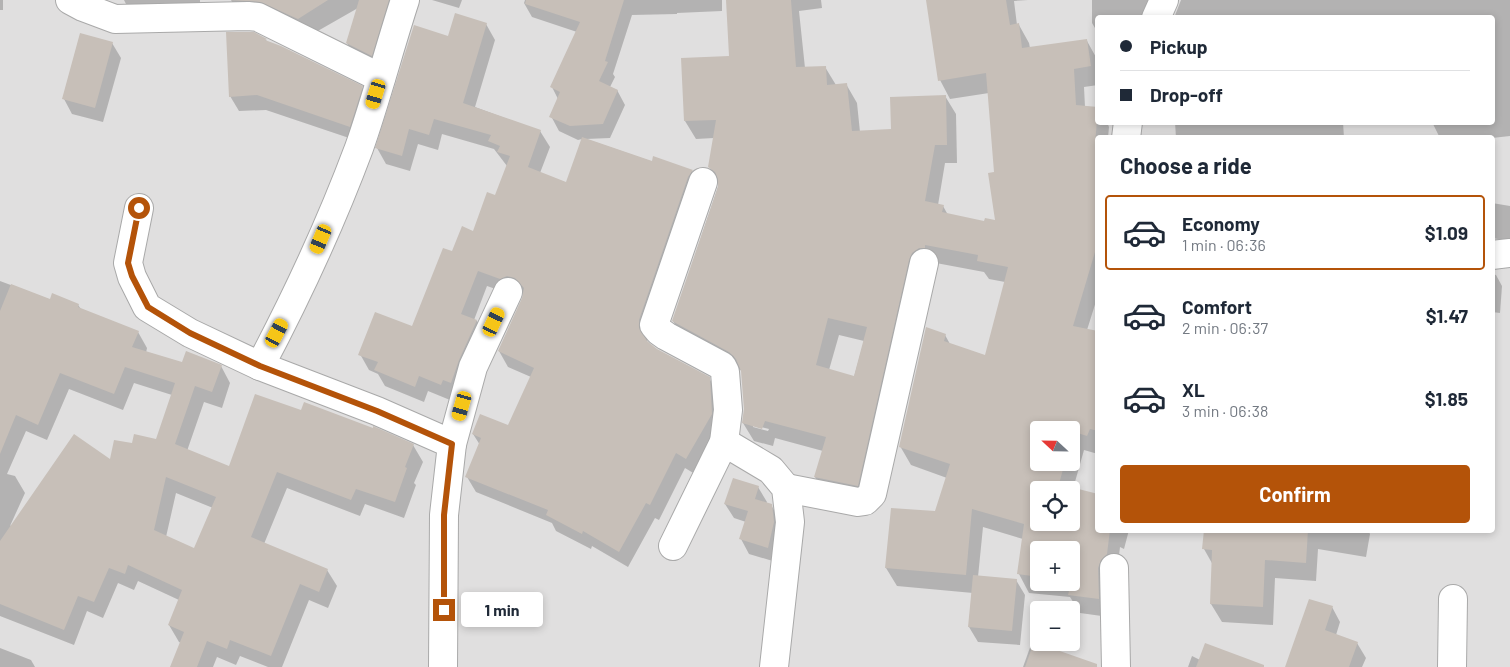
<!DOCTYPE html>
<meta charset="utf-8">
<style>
:root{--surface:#fff;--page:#f2f2f3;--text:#1f2937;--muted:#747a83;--line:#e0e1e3;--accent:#b45309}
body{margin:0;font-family:Barlow,sans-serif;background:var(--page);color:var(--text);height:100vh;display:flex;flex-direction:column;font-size:19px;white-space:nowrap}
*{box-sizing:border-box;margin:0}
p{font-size:16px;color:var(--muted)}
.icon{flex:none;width:28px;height:28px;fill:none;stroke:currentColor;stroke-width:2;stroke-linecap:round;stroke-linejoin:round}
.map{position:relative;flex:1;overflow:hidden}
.side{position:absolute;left:1095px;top:135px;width:400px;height:398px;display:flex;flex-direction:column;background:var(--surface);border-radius:5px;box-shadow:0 2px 8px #0003}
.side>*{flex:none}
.hud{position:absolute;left:1095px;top:15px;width:400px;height:110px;border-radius:5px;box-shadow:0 2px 8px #0003;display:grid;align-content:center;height:110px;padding:0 25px;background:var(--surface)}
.needle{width:32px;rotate:292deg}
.buttons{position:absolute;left:1030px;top:421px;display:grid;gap:10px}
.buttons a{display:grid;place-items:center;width:50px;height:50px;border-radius:5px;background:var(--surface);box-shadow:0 2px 8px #0003;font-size:25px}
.end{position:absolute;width:22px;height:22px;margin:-11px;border:6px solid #b45309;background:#fff;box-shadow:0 0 0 2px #fff}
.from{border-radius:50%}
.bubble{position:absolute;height:35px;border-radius:5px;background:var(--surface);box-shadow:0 2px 8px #0003;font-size:16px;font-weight:700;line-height:35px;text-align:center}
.car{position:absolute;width:15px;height:30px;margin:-15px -8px;border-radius:6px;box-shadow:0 0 4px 1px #0007;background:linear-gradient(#f5c518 24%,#345 0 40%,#f5c518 0 76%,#345 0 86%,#f5c518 0)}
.hud b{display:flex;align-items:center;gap:18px;height:48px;font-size:19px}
.hud b+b{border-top:1px solid var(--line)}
.hud i{width:12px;height:12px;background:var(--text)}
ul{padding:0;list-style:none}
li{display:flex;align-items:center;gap:15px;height:75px;margin:0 10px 8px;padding:0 15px;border:2px solid transparent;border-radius:5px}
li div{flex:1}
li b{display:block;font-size:19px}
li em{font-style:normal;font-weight:700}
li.current{border-color:var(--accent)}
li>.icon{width:45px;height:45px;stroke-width:1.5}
h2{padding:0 25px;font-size:22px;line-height:60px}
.action{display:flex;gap:10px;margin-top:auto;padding:10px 25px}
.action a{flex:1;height:58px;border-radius:5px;background:var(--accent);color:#fff;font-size:20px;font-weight:700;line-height:58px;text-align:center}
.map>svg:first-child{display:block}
.residential{fill:#e0dfdf;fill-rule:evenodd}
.shadow{fill:#0003;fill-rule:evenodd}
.building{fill:#c7bfb8;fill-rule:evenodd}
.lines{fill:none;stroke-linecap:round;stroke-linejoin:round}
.minor-casing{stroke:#a9a9a9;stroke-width:30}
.minor{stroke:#fff;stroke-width:28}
.route{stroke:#b45309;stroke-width:6}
</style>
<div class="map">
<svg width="1510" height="667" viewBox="0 0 1510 667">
<rect width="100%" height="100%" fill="#f2efe9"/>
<!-- residential -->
<path class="residential" d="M0 0H1510V667H0ZM1098 18H1492V122H1098ZM1098 138H1492V530H1098ZM1039 430H1071V462H1039ZM1039 490H1071V522H1039ZM1039 550H1071V582H1039ZM1039 610H1071V642H1039Z"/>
<!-- shadow -->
<g class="shadow">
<rect x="0" y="0" width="3" height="10"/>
<path d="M124 0H200V16L133 18Z"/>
<path d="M231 0H415L382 73 357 61 347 43 358 8 309 36 241 18Z"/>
<path d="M432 0H462L459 8Z"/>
<path d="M525 0H722V11L677 13V14L632 15 613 74 615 77 610 87 617 90 625 105 610 138 586 139 653 162 692 171 701 187 648 336 647 343 656 350 709 378 718 394 720 431 695 474 685 468 659 520 655 518 628 567 592 546 591 549 556 531 552 523 476 492 467 477 480 445 473 434 509 426 531 377 508 367 499 351 525 294 517 292 510 294 487 286 474 320 477 321 486 337 450 400 428 391 424 402 385 386 378 374 369 370 360 354 413 327 453 253 473 232 496 197 507 166 494 149 442 134 438 150 418 144 410 171 386 164 377 148 449 38 486 24 495 40 475 107 540 131 550 147 540 173 567 183 582 139 578 140 559 131 551 116 558 99 552 87 577 32 532 17 524 3Z"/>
<path d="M727 0H821L822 8 799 11 805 68 825 67 836 85 846 84 857 103 860 132 892 131 945 96 956 114 957 163H945L938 205 943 206 948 215 985 222 997 221 996 173 989 93 950 99 940 80 927 0H1028L1014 1 1017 25H1019L1029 43 1030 48 1087 41 1097 59 1098 85 1084 87 1085 107 1098 108V122H1107L1109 127 1108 138H1098V295L1087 330 1098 332V454L1084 450 1073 489 1098 530H1129L1124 549 1120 547 1117 573 1109 617 1080 613 1070 597 1029 593 1019 574 1023 539 983 527 978 577 1016 580 1025 595 1020 645 978 642 969 627 973 593 897 586 886 568 936 513 947 478 911 465 900 446 945 335 950 344 986 356 1005 282 989 279 984 272 936 263 868 504 826 496 815 477 823 451 775 438 773 446 754 441 743 423 745 409 742 371 684 339 673 321 719 184 710 167 714 138 696 139 685 121 731 58ZM839 335 864 341 854 377 829 370ZM753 425 769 429 768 431 753 427ZM1039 430H1071V462H1039ZM1039 490H1071V522H1039ZM1039 550H1071V582H1039Z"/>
<path d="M1092 0H1152L1158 18H1098V33L1092 23Z"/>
<path d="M1181 0H1510V136L1492 138H1440L1433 124V122H1492V18H1174Z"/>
<path d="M253 34 266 40 268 43 362 87 370 102 358 141 266 110 239 111 230 96Z"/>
<path d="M112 43 121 58 103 122 72 114 64 99Z"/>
<path d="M1175 122H1343L1344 138H1176Z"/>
<path d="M1492 203 1510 206V241L1492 238Z"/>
<path d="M1492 274 1496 275 1502 286 1500 313 1492 312Z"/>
<path d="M0 281 51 300 78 305 81 309 138 332 147 348 146 353 183 364 221 366 230 383 222 408 204 402 187 451 230 468 413 445 423 462 414 483 416 485 404 518 365 504 360 516 287 488 264 544 327 570 337 586 328 608 309 600 282 667H268L240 656 236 665 217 657 213 667H172L181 643 179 642 169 625 179 600 138 581 134 590 118 583 103 618 87 611 74 645 0 616ZM134 383 172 395 157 440 133 445 10 526 25 493 15 476 7 474 26 431 47 440 69 389 123 410ZM176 493 213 508 195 550 166 537Z"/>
<path d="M758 487 767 502 766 504 771 505 780 520 776 562 749 554 741 539 746 522 734 518 725 504Z"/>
<path d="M1205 530H1368L1370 534 1366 557 1318 549 1316 581 1275 578 1273 625 1222 622 1211 604 1213 565 1204 549Z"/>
<path d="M1332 607 1340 622 1336 635 1357 643 1366 658 1362 667H1286Z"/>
<path d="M1032 642 1077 658 1082 667H1023Z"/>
<path d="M0 648 31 660 35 667H0Z"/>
<path d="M1192 656 1200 660 1248 667H1188Z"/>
</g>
<!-- building -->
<g class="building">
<path d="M230 0H328L298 19 260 2Z"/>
<path d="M359 0H389L372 56 346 43Z"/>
<path d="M526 0H624L605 61 608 62 599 81 618 90 603 124 570 126 549 117 560 92 550 87 580 22 525 4Z"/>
<path d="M726 0H791L796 67 826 66 827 85 847 83 852 131 891 129 890 97 946 95 947 145H935L925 201 944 205 942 212 984 221 985 218 995 220 988 173 994 172 986 73 938 81 926 0H1006L1010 25 1019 23 1022 48 1087 39 1091 66 1074 69 1076 105 1098 107 1095 145H1098V242L1073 326 1098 331V431L1090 429 1087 436 1074 432 1071 441V430H1039V462H1065L1059 484 1098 494V530H1110L1107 554 1101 560 1098 568 1099 599 1068 595 1071 582V550H1039V577L1017 574 1024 524 972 509 966 575 885 568 891 508 935 511 950 464 899 447 926 327 946 334 944 341 985 355 1008 267 977 261 978 255 925 245V248H919L912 253 909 260 858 486 814 477 826 437 765 421 762 429 742 423 744 409 741 371 736 359 729 352 672 321 718 187V179L715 172 708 167 716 120 684 121 681 58 729 56ZM828 318 867 327 854 376 816 365ZM1039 490H1071V522H1039Z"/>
<path d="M455 13 487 23 463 103 541 130 528 167 566 182 582 137 652 161 653 156 693 170 688 177 639 320V327L647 341 657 349 710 377 712 414 686 459 676 453 650 505 646 503 619 552 583 531 582 534 546 515 548 510 465 477 481 438 472 434 480 414 508 425 534 368 498 351 522 298 524 288 515 278 507 276 500 279 478 271 461 314 477 320 459 360 451 383 443 380 441 385 419 376 415 387 374 370 378 362 358 355 375 312 412 326 443 248 452 251 462 226 473 231 487 192 495 195 510 156 497 152 500 146 488 141 491 135 434 119 429 135 409 129 402 156 375 148 414 25 448 36Z"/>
<path d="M226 32H254L267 39 265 40 281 46 363 86 350 127 257 95 229 97Z"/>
<path d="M80 33 113 42 95 108 62 99Z"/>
<path d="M11 284 50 299 52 293 79 304 78 307 139 331 132 347 182 362 186 351 222 365 212 392 195 386 175 444 229 466 255 394 301 410 304 402 373 428V426L414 444 405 467 407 468 395 502 356 489 351 500 277 472 251 537 328 569 319 592 300 584 271 656 230 640 227 649 207 641 197 667H170L184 632 168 625 182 590 128 565 125 574 109 568 94 602 78 596 64 630 0 604V541L74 434 110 459 114 440 132 443 134 434 156 439 175 383 125 367 114 394 60 373 38 425 16 415 0 454V311ZM166 477 216 497 194 548 154 530Z"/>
<path d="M733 478 759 486 755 499 772 504 774 522 768 548 739 539 748 511 724 504Z"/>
<path d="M1204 530H1308L1306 563 1265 560 1263 607 1210 604 1212 550 1202 549Z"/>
<path d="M973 575 1017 579 1012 631 968 627Z"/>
<path d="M1309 599 1333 606 1325 630 1358 642 1349 667H1285Z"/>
<path d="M1034 642 1097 664V667H1025Z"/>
<path d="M1205 643 1264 665V667H1196Z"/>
</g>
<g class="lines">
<defs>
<g id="minor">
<path d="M70 0 83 7 115 19 248 16 258 17 381 78"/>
<path d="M405 0C389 49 376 100 359 148 331 223 297 296 260 366L377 411 452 444 444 515 443 667"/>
<path d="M1156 18 1164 0"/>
<path d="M1126 138 1128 122"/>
<path d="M139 208 128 263 132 277 147 307 190 333 260 366"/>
<path d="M1492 255 1510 253"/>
<path d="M724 442 771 470 786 488 790 522 774 667"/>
<path d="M452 444 473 367 508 292"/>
<path d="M786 488 858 502 865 501 872 494 924 263"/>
<path d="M673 546 724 442 728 410 725 372 722 366 666 336 659 331 654 325 703 182"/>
<path d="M1114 568 1116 667"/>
<path d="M1452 667 1453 599"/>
</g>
</defs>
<!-- minor casing -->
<use href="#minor" class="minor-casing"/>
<!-- minor -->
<use href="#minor" class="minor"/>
</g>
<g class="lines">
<!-- route -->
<path class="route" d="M139 208 128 263 132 276 148 307 190 333 260 366 377 411 452 444 444 515V610"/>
</g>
</svg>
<div class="buttons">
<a><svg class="needle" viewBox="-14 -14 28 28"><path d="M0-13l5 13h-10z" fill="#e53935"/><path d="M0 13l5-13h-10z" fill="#747a83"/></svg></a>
<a><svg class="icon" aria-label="locate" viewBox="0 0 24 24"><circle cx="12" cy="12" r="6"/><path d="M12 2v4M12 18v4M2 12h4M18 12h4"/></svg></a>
<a>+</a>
<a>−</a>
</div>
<i class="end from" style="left:139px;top:208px"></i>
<i class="end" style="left:444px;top:610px"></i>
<div class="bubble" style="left:461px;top:592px;width:82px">1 min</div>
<i class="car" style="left:376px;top:94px;rotate:197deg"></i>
<i class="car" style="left:321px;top:239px;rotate:203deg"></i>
<i class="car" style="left:494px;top:322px;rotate:25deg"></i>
<i class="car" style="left:277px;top:333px;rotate:28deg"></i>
<i class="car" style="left:462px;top:406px;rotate:196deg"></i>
<div class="hud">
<b><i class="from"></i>Pickup</b>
<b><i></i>Drop-off</b>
</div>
<section class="side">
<h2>Choose a ride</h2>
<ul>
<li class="current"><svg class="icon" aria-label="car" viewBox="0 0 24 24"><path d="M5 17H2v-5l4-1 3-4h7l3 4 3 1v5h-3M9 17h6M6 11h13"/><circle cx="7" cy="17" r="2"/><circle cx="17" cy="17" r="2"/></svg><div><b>Economy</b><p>1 min · 06:36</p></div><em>$1.09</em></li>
<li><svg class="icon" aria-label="car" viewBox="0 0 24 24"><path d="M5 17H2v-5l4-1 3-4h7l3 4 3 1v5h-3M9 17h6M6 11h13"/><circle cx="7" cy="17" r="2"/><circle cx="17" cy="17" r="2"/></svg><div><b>Comfort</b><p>2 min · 06:37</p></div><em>$1.47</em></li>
<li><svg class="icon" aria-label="car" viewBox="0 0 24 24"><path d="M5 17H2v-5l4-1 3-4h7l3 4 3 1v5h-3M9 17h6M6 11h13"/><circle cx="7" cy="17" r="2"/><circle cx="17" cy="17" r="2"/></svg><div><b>XL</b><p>3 min · 06:38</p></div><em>$1.85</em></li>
</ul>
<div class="action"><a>Confirm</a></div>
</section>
</div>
